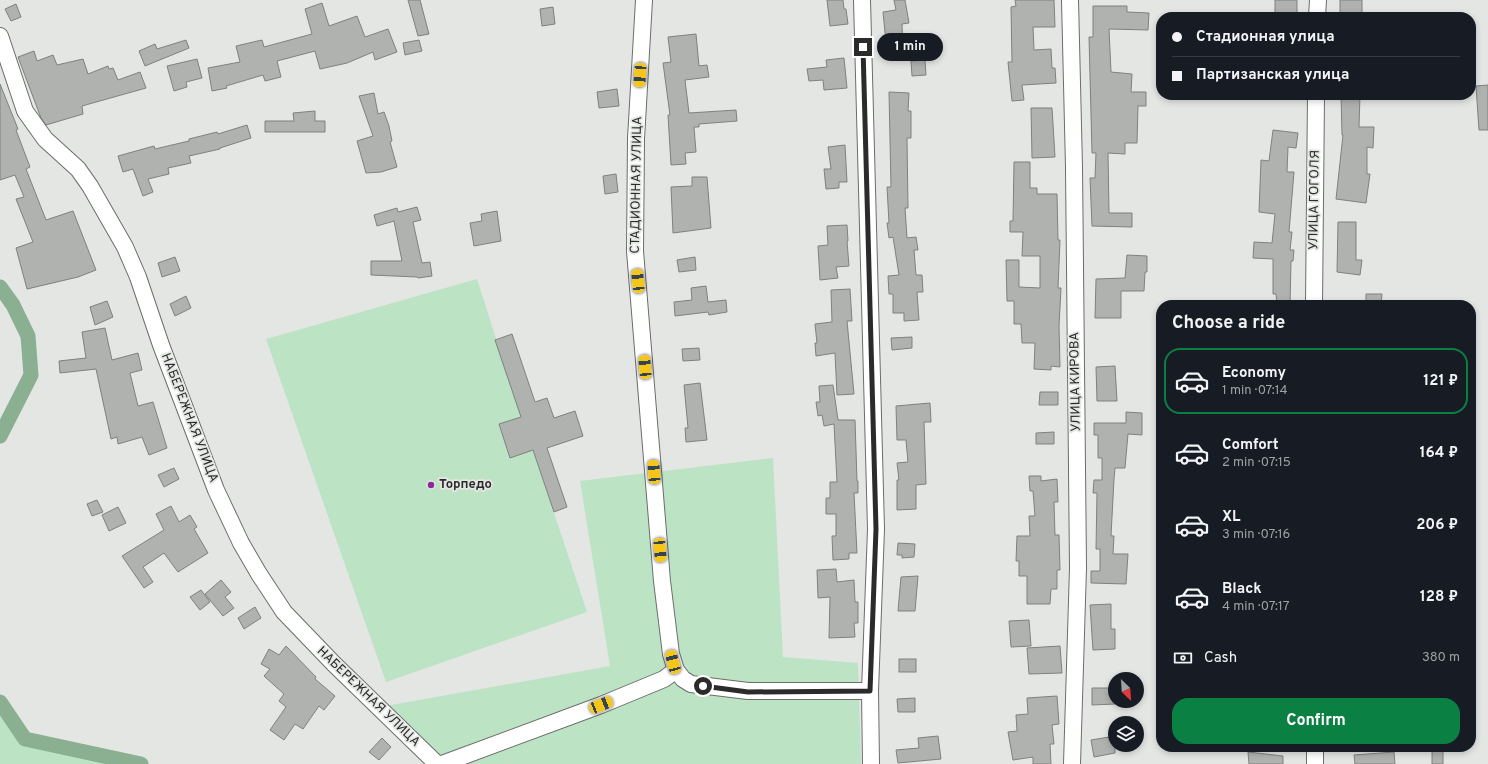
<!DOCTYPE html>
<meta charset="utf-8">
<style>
:root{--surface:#171b24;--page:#242831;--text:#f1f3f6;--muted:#9ea1a6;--line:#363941;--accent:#0b8043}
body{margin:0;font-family:Overpass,sans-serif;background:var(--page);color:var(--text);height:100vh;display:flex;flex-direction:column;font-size:15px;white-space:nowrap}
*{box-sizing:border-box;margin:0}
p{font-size:13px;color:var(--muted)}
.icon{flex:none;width:22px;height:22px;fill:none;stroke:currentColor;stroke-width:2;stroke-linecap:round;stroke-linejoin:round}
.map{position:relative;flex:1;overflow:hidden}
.drawer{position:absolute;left:1156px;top:300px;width:320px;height:452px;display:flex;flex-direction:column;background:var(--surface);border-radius:16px;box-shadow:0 2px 6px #0003}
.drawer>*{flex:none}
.hud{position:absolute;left:1156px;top:12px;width:320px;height:88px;border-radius:16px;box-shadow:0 2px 6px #0003;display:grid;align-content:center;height:88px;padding:0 16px;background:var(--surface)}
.needle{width:26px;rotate:155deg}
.tools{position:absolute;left:1108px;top:672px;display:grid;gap:8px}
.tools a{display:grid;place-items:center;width:36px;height:36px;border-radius:50%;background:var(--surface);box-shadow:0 2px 6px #0003;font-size:20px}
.end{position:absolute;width:18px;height:18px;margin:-9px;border:5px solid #2a2b2a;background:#fff;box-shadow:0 0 0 2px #fff}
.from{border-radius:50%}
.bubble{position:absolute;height:28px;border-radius:14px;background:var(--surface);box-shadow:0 2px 6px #0003;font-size:13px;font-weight:700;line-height:28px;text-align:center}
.car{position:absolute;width:12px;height:24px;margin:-12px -6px;border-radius:5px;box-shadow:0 0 3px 1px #0007;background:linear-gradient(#f5c518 24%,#345 0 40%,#f5c518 0 76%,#345 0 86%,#f5c518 0)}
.hud b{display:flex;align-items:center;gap:14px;height:38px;font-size:15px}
.hud b+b{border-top:1px solid var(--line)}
.hud i{width:10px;height:10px;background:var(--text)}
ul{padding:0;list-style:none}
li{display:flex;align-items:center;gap:12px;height:66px;margin:0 8px 6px;padding:0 8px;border:2px solid transparent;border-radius:16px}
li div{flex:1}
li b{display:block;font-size:15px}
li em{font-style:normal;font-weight:700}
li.active{border-color:var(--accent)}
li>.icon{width:36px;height:36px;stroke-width:1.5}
h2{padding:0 16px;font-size:18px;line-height:48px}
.pay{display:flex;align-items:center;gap:10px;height:44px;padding:0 16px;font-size:15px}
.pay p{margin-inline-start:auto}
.action{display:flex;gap:8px;margin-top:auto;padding:8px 16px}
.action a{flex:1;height:46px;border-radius:16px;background:var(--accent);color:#fff;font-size:16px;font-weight:700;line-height:46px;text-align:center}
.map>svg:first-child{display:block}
.green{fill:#bce3c4}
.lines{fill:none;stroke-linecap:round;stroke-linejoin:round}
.canal{stroke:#8aaf91;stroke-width:15}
.building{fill:#afb2af;stroke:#7f817f}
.minor-casing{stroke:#6b6d6b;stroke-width:18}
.minor{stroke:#fff;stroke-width:16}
.route{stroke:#2a2b2a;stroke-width:5}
.poi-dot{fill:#892c97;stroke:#e4e6e4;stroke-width:1.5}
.labels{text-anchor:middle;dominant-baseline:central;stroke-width:3.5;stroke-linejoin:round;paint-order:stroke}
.street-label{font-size:13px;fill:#2a2b2a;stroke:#e4e6e4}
.poi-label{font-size:13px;font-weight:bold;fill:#2a2b2a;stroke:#e4e6e4;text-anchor:start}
</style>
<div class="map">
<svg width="1488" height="764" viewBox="0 0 1488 764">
<rect width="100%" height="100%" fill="#e4e6e4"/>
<!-- green -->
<g class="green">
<path d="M477 279 521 417 499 424 510 458 533 450 587 612 386 682 266 339Z"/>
<path d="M773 458 783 657 858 663 861 764H435L380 707 610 666 580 481Z"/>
<path d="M0 702 25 739 141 764H0Z"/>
</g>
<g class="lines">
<!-- canal -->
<g class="canal">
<path d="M0 287 13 305 28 336 31 375 0 436"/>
<path d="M0 702 25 739 141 764"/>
</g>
</g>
<!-- building -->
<g class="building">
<path d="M408 0H420L429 34 418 36Z"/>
<path d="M827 0H843L844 9H846L848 24 830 26Z"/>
<path d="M894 0H905L909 23 902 24 903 53H887L883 12 896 10Z"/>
<path d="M1015 0H1054L1055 27H1033L1034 50 1051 49 1052 68H1055L1056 83 1022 85 1024 100 1012 101 1008 62H1012L1011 7 1016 6Z"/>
<rect x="1275" y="0" width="22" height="17"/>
<path d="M1340 0H1362V14H1355V17H1340Z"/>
<path d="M322 3 329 26 357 16 365 37 388 29 397 52 375 60 373 52 347 63 320 69 315 51 277 61 281 77 265 81 263 75 226 86 227 88 212 91 208 68 240 62 236 46 262 40 264 47 312 34 305 9Z"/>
<path d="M16 4 21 17 11 21 5 9Z"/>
<path d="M1093 6H1127V12L1149 13 1148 30 1109 29 1111 72 1132 74 1131 92H1146V106H1138L1137 143H1125V154L1108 153 1109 213H1132V227L1092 226 1090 178H1095L1096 153H1092L1089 37H1093Z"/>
<path d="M553 7 555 24 542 26 540 9Z"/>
<path d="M696 34 699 66 707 65 709 77 685 80 689 113 736 110 737 121 699 124V127H694L696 152 685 153 686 164 671 165 668 115H670L663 63 671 62 668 37Z"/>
<path d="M186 40 189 48 145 66 139 51 155 44 157 49Z"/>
<path d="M419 40 422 51 405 55 403 43Z"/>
<path d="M34 51 37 61 53 55 57 65 83 59 88 74 108 66 109 69 113 68 118 80 140 72 146 88 82 106 83 114 46 125 41 118 18 57Z"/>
<path d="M844 58 847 88 824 90 823 80 809 81 807 69 827 67 826 60Z"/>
<path d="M197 59 202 78 186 82 187 87 174 91 167 66Z"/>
<path d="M925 60 926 75 912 76 911 61Z"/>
<path d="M0 84 18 129 16 130 30 167 26 169 46 220 73 211 96 270 78 277 27 289 16 248 33 242 16 199 24 197 15 175 0 180Z"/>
<path d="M1488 85V130H1479L1476 86Z"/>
<path d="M617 89 619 106 599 108 597 92Z"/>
<path d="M889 92 909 93 908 111H911V138H907L908 208H905L907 238 916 237 918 250H914L916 275H922L923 292H917L919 320 904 321V313H893V294H889L888 276 899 275 893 237 889 238 887 223H889L887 187H891Z"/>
<path d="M374 93 378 114 384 112 389 126 392 141 390 142 397 167 381 172 366 173 357 141 373 136 359 96Z"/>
<path d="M1341 95H1360L1359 127H1374L1373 148 1367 147V174H1370L1366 203 1336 199 1343 135H1342Z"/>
<path d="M1031 108H1052L1055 157 1032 158Z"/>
<path d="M315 111V121H325V132H265V121H294L293 113Z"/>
<path d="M247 125 251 138 220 148V149L189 156 191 163 168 168 169 174 148 179 153 192 143 196 133 169 123 172 118 156 154 146 155 149 189 141V139L217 132 218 134Z"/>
<path d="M1273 130 1298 133 1296 148 1288 147 1287 172H1294L1289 232H1292L1290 250H1294L1293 261H1291L1290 305H1277L1276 294H1273V259L1253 258 1254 242 1272 243 1275 214 1259 212 1261 160 1269 161Z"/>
<path d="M845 145 847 182H839V188L826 189 824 169H831L828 147Z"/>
<path d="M1014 162H1030V188H1037V194H1057L1058 240H1060L1058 288H1061L1059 326 1060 367 1051 366V370L1034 369 1035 343H1022L1021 324H1014V301H1007L1006 260H1019V287L1040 288V256H1022L1023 232H1010V221H1013Z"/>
<path d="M616 174 618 192 605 194 603 176Z"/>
<path d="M692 177H707L711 228 673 233 671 187 692 186Z"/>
<path d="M417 207 421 220 413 222 422 263 430 262 432 276 418 278 417 277 371 275V261H402L394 221 377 226 374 215 397 208 398 212Z"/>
<path d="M497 211 501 241 474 246 470 223 482 221 481 214Z"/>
<path d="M1338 222H1356V260H1362L1360 275 1337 272Z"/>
<path d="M847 225 848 241H847L849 266 836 267 838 278 820 280 818 246 828 245 827 226Z"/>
<path d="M1127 255 1147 256V272H1145L1144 291H1121V318H1095L1096 279 1125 278Z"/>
<path d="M175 257 180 271 162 277 158 263Z"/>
<path d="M695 257 696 270 679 272 677 260Z"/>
<path d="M706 286 708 302 726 300 727 312 709 315 708 312 675 316 674 302 692 300 691 288Z"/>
<path d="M850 289 852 321H847L854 394 837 395 835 353 816 356 815 343H817L815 324 832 322 831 290Z"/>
<path d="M1366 294H1382L1381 305H1366Z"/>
<path d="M186 296 191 308 175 316 170 304Z"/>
<path d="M107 301 113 317 95 325 90 307Z"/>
<path d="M105 328 112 360 138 353 142 370 130 373 138 406 153 402 167 448 149 455 142 437 118 444 117 437 111 439 96 369 60 373 59 361 86 358 82 332Z"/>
<path d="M512 334 535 402 547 398 554 418 575 411 583 436 547 448 567 507 554 512 533 450 510 458 499 424 521 417 495 340Z"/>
<path d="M912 337V348L892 350 891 338Z"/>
<path d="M699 348 700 360 683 361 682 349Z"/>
<path d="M1115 366 1117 401H1097L1096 367Z"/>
<path d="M700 383 707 440 686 442 685 428H688L684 385Z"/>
<path d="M833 385 838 420H855L857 481H858V493H854L857 553H849V559L833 560 832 536H836V514H826V498H830V482H837L834 424 824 426 822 415 818 416 816 402H820L819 386Z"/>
<path d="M1040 392H1058V405H1039Z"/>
<path d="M930 403 931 422H924L926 484 916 485V509L897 510V480H899L897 463 908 462 906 440H897L896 406Z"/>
<path d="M1126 412 1142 413V435L1128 434 1125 468H1115L1114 479 1111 536H1114L1113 554H1128L1126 584 1091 583V571H1100V549H1096L1097 493H1093L1094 480H1102V458H1098V435H1094V423H1126Z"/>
<path d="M1054 432V444H1036V433Z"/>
<path d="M174 468 179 479 164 487 158 475Z"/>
<path d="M1029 476H1041V481L1057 479 1058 502H1054L1055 535H1059L1060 570H1057V589H1051L1050 604H1027V576H1019V561H1016L1017 536H1030L1029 516H1035L1033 491H1030Z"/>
<path d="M97 500 103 512 92 516 87 504Z"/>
<path d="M171 506 179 522 190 515 197 527 194 529 208 553 178 572 164 553 143 567 153 582 144 588 122 556 164 530 156 514Z"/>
<path d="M118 507 126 523 109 531 102 515Z"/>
<path d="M898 543 915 544 914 557 902 558V555H897Z"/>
<path d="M836 569 837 582 854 580 855 602H858V623H854L855 637 829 638 830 597 818 598 817 570Z"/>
<path d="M918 576 915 611H898L901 577Z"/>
<path d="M221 580 231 592 225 597 234 608 223 616 205 594Z"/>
<path d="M201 590 210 602 200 610 190 597Z"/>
<path d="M1111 604V629H1115V649L1093 650 1090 605Z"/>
<path d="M255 607 261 618 244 629 238 618Z"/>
<path d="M1029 620 1031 646 1011 647 1009 621Z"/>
<path d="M286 646 316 677 315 679 335 696 324 710 319 706 303 729 295 724 284 740 270 730 286 707 279 701 284 694 264 676 270 669 261 664 269 649 279 655Z"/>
<path d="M1060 646 1062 673 1029 674 1027 648Z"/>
<rect x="899" y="659" width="17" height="13"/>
<path d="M1092 688H1115V704L1092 705Z"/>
<path d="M1057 696 1059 724 1052 725 1054 744H1050L1051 764H1033V757L1013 760 1008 732 1017 731 1016 715 1028 714 1027 698Z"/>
<path d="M915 698V712H898L897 699Z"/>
<path d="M938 736 941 759 898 763 896 750 919 748 918 738Z"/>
<path d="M1115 736V753L1094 757 1091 740Z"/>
<path d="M382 738 391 747 379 760 369 752Z"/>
<rect x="1432" y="747" width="11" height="17"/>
<path d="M1248 752 1283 756V764H1249Z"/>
<path d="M1394 752 1395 764H1355L1354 755Z"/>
</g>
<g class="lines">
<defs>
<g id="minor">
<path d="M644 0 636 139 635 251 662 581 671 654 676 670 683 679 691 684 748 691H870"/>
<path d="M862 0 876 529 870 691 871 764"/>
<path d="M1070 0 1074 167 1078 568 1072 764"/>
<path d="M1317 17 1318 0"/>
<path d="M0 36 25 111 45 139 78 169 90 186 125 247 138 277 161 345 216 490 241 543 259 574 284 612 334 664 437 764"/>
<path d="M1314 305 1316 95"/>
<path d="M1315 747V764"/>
<path d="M442 764 601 705 664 679 676 670"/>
</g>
</defs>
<!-- minor casing -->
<use href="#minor" class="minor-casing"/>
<!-- minor -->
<use href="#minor" class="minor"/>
</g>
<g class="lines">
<!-- route -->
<path class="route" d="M703 686 748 692 870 691 876 529 863 47"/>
</g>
<!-- markers -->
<circle class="poi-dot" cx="431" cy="485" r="4"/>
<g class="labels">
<!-- street labels -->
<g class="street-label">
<text transform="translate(637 185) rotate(-89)">СТАДИОННАЯ УЛИЦА</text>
<text transform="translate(1315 200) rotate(-89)">УЛИЦА ГОГОЛЯ</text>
<text transform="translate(1076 382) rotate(-91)">УЛИЦА КИРОВА</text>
<text transform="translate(189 418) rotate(69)">НАБЕРЕЖНАЯ УЛИЦА</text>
<text transform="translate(368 697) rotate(44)">НАБЕРЕЖНАЯ УЛИЦА</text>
</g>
<!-- poi labels -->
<g class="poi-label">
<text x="439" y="485">Торпедо</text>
</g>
</g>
</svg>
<div class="tools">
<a><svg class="needle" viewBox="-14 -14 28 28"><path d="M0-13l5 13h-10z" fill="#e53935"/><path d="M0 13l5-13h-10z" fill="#9ea1a6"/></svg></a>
<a><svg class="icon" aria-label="layers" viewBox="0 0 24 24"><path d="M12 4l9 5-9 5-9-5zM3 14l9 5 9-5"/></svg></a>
</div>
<i class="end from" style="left:703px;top:686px"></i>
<i class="end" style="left:863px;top:47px"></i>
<div class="bubble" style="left:877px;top:33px;width:66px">1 min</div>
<i class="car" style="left:640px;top:75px;rotate:184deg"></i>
<i class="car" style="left:638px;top:281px;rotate:354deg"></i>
<i class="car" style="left:645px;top:367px;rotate:355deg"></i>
<i class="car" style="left:654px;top:472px;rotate:356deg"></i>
<i class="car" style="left:660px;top:550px;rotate:175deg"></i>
<i class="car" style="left:673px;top:662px;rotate:345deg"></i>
<i class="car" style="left:601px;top:705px;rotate:68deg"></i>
<div class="hud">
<b><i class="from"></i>Стадионная улица</b>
<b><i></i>Партизанская улица</b>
</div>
<section class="drawer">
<h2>Choose a ride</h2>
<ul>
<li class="active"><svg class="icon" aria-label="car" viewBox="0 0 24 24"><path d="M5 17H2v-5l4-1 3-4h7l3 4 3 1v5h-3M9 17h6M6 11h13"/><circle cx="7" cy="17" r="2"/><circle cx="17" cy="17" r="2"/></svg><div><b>Economy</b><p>1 min · 07:14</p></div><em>121 ₽</em></li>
<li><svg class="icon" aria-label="car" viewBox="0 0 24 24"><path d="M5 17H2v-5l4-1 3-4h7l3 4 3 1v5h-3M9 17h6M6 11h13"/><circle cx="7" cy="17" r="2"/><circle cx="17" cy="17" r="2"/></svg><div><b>Comfort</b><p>2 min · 07:15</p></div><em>164 ₽</em></li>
<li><svg class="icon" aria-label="car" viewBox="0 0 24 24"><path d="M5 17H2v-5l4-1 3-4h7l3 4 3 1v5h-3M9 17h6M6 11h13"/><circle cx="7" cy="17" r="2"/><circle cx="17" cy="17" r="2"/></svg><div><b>XL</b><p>3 min · 07:16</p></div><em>206 ₽</em></li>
<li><svg class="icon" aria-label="car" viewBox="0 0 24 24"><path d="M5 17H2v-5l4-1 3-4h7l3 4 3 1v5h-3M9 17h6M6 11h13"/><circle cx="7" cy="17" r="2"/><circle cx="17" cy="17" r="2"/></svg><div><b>Black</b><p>4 min · 07:17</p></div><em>128 ₽</em></li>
</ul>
<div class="pay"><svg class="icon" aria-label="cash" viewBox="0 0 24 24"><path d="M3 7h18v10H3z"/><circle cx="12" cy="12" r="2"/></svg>Cash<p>380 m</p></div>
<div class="action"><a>Confirm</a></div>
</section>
</div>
